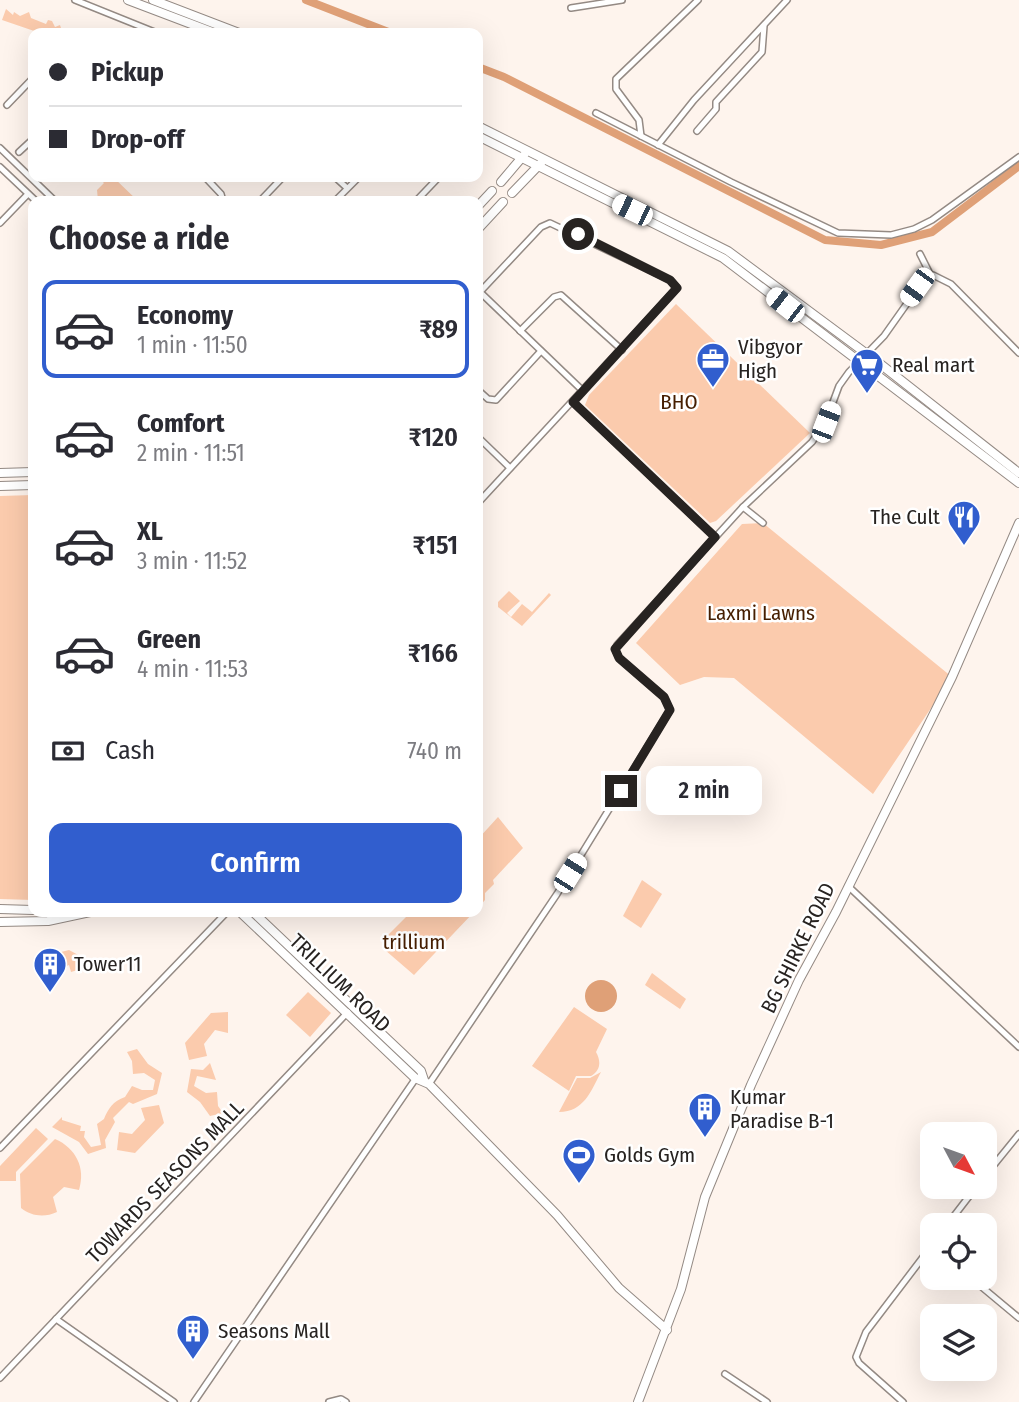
<!DOCTYPE html>
<meta charset="utf-8">
<style>
:root{--surface:#fff;--page:#f7f7f7;--text:#2b2b33;--muted:#7c7c81;--line:#e1e1e2;--accent:#315ece}
body{margin:0;font-family:"Fira Sans Condensed",sans-serif;background:var(--page);color:var(--text);height:100vh;display:flex;flex-direction:column;font-size:26px;white-space:nowrap}
*{box-sizing:border-box;margin:0}
p{font-size:23px;color:var(--muted)}
.icon{flex:none;width:38px;height:38px;fill:none;stroke:currentColor;stroke-width:2;stroke-linecap:round;stroke-linejoin:round}
.map{position:relative;flex:1;overflow:hidden}
.side{position:absolute;left:28px;top:196px;width:455px;height:721px;display:flex;flex-direction:column;background:var(--surface);border-radius:14px;box-shadow:0 7px 28px #0002}
.side>*{flex:none}
.hud{position:absolute;left:28px;top:28px;width:455px;height:154px;border-radius:14px;box-shadow:0 7px 28px #0002;display:grid;align-content:center;height:154px;padding:0 21px;background:var(--surface)}
.needle{width:46px;rotate:131deg}
.controls{position:absolute;left:920px;top:1122px;display:grid;gap:14px}
.controls a{display:grid;place-items:center;width:77px;height:77px;border-radius:14px;background:var(--surface);box-shadow:0 7px 28px #0002;font-size:35px}
.end{position:absolute;width:32px;height:32px;margin:-16px;border:9px solid #272321;background:#fff;box-shadow:0 0 0 4px #fff}
.from{border-radius:50%}
.bubble{position:absolute;height:49px;border-radius:14px;background:var(--surface);box-shadow:0 7px 28px #0002;font-size:23px;font-weight:600;line-height:49px;text-align:center}
.car{position:absolute;width:21px;height:42px;margin:-21px -10px;border-radius:9px;box-shadow:0 0 5px 2px #0007;background:linear-gradient(#fff 24%,#345 0 40%,#fff 0 76%,#345 0 86%,#fff 0)}
.hud b{display:flex;align-items:center;gap:24px;height:66px;font-size:26px}
.hud b+b{border-top:2px solid var(--line)}
.hud i{width:18px;height:18px;background:var(--text)}
ul{padding:0;list-style:none}
li{display:flex;align-items:center;gap:21px;height:98px;margin:0 14px 10px;padding:0 7px;border:4px solid transparent;border-radius:14px}
li div{flex:1}
li b{display:block;font-size:26px}
li em{font-style:normal;font-weight:600}
li.selected{border-color:var(--accent)}
li>.icon{width:63px;height:63px;stroke-width:1.5}
h2{padding:0 21px;font-size:32px;line-height:84px}
.pay{display:flex;align-items:center;gap:18px;height:77px;padding:0 21px;font-size:26px}
.pay p{margin-inline-start:auto}
.action{display:flex;gap:14px;margin-top:auto;padding:14px 21px}
.action a{flex:1;height:80px;border-radius:14px;background:var(--accent);color:#fff;font-size:28px;font-weight:600;line-height:80px;text-align:center}
.map>svg:first-child{display:block}
.green{fill:#fbcbad}
.water{fill:#dfa077}
.lines{fill:none;stroke-linecap:round;stroke-linejoin:round}
.canal{stroke:#dfa077;stroke-width:8}
.street-casing{stroke:#948a84;stroke-width:8}
.secondary-casing{stroke:#948a84;stroke-width:10}
.street{stroke:#fff;stroke-width:5}
.secondary{stroke:#fff;stroke-width:8}
.route{stroke:#272321;stroke-width:9}
.labels{text-anchor:middle;dominant-baseline:central;stroke-width:5;stroke-linejoin:round;paint-order:stroke}
.poi-label{font-size:21px;fill:#272321;stroke:#fff;text-anchor:start}
.park-label{font-size:21px;fill:#461e00;stroke:#fff}
.street-label{font-size:21px;fill:#272321;stroke:#fff}
</style>
<div class="map">
<svg width="1019" height="1402" viewBox="0 0 1019 1402">
<rect width="100%" height="100%" fill="#fef4ed"/>
<!-- green -->
<g class="green">
<path d="M6 9 13 15 14 12 20 16 29 12 31 18 46 24 48 20 52 21 55 27 60 25 62 31 70 30 69 33H40L2 20Z"/>
<path d="M98 177H113L138 201H104L100 198 98 201 97 190 104 183Z"/>
<path d="M676 304 810 433 716 521 710 523 585 405 589 395Z"/>
<path d="M33 495V900L0 899V496Z"/>
<path d="M763 523 952 677 873 794 734 678 704 677 680 685 636 643 742 524Z"/>
<path d="M509 591 520 601 507 613 511 617 522 604 532 612 549 593 551 595 522 626 498 607V602Z"/>
<path d="M498 817 523 848 493 880 494 884 485 893V900L478 908V839Z"/>
<path d="M642 880 662 894 641 928 623 916Z"/>
<path d="M411 912H474L414 975 385 950 390 942 385 938Z"/>
<path d="M69 950 84 958 87 967 71 972 69 965 51 973 42 964 53 954Z"/>
<path d="M652 973 686 999 680 1009 645 985Z"/>
<path d="M308 992 331 1013 310 1037 286 1015Z"/>
<path d="M574 1007 607 1029 596 1052C601 1061 601 1070 591 1076H576L569 1091 532 1066Z"/>
<path d="M228 1012V1033L215 1030 204 1044 207 1056 189 1060 185 1043 211 1013Z"/>
<path d="M137 1049 148 1064 162 1073 157 1094 133 1104 129 1102 113 1118 115 1122 105 1140 106 1148 88 1154 79 1142 52 1127 62 1117V1120L81 1126 80 1131H85L84 1137 91 1147 101 1145 97 1124 104 1119C108 1109 113 1101 125 1097L132 1086 142 1090H153L155 1080 144 1073 133 1074 132 1061 127 1052Z"/>
<path d="M210 1063 216 1080 197 1076 194 1086 206 1093 217 1092 218 1106 223 1113 210 1116 200 1102 187 1092 191 1069 203 1070Z"/>
<path d="M601 1072C591 1091 584 1112 559 1112L577 1078H590Z"/>
<path d="M159 1105 164 1123 135 1153 117 1150 119 1132 132 1134 145 1120 141 1108Z"/>
<path d="M36 1128 48 1139 16 1172V1181H0V1166Z"/>
<path d="M55 1139C76 1148 86 1168 79 1190L64 1187 53 1197 57 1212C44 1218 31 1216 21 1208L20 1174Z"/>
</g>
<!-- water -->
<circle class="water" cx="601" cy="996" r="16"/>
<g class="lines">
<!-- canal -->
<g class="canal">
<path d="M306 0 391 33"/>
<path d="M478 67 504 77 825 240 881 245 932 232 1019 166"/>
</g>
<defs>
<g id="street">
<path d="M75 0 157 33"/>
<path d="M571 8 622 0"/>
<path d="M7 105 33 78"/>
<path d="M596 113 731 182 838 233 891 235 914 229 932 220 1019 157"/>
<path d="M697 131 716 109V102L762 52 764 26"/>
<path d="M641 136 639 120 616 89V79L698 0"/>
<path d="M658 145 694 100 787 0"/>
<path d="M0 148 55 201"/>
<path d="M19 152 33 139"/>
<path d="M0 167 36 201"/>
<path d="M205 177 221 194 223 201"/>
<path d="M335 177 347 188"/>
<path d="M260 201 283 177"/>
<path d="M335 201 359 177"/>
<path d="M416 201 439 177"/>
<path d="M0 223 28 194"/>
<path d="M920 254 931 276"/>
<path d="M480 292 583 391"/>
<path d="M478 294 541 227 550 223 670 280 677 288 478 503"/>
<path d="M520 331 554 297 561 295 622 350"/>
<path d="M478 390 488 399 496 400 541 351"/>
<path d="M573 402 715 537"/>
<path d="M478 437 510 468"/>
<path d="M743 507 763 523"/>
<path d="M848 886 1019 1047"/>
<path d="M429 1084 557 894 670 710 664 697 619 658 615 649 617 645 743 507 812 442 826 421 839 386 849 372 884 336 925 278 933 275 951 284 1019 353"/>
<path d="M0 1148 227 912"/>
<path d="M985 1176 1019 1134"/>
<path d="M947 1225 977 1186"/>
<path d="M971 1278 1019 1318"/>
<path d="M56 1319 174 1402"/>
<path d="M725 1374 767 1402"/>
<path d="M0 1378 348 1012"/>
<path d="M194 1402 416 1078"/>
<path d="M329 1402 341 1399 346 1402"/>
<path d="M903 1402 859 1363 856 1357 866 1332 933 1244"/>
</g>
<g id="secondary">
<path d="M128 0 215 33"/>
<path d="M153 0 239 33"/>
<path d="M478 126 728 251 879 363 1019 473"/>
<path d="M478 136 723 258 1019 483"/>
<path d="M501 182 524 155"/>
<path d="M512 193 541 163"/>
<path d="M478 206 492 191"/>
<path d="M478 229 503 202"/>
<path d="M0 473 33 472"/>
<path d="M0 486 33 485"/>
<path d="M0 909 33 910"/>
<path d="M240 912 415 1078 429 1084 557 1215 619 1288 667 1330"/>
<path d="M253 912 421 1071 424 1080"/>
<path d="M0 922 48 921 90 912"/>
<path d="M638 1402 681 1289 705 1197 751 1085 799 980 836 912 952 677 1019 523"/>
</g>
</defs>
<!-- street casing -->
<use href="#street" class="street-casing"/>
<!-- secondary casing -->
<use href="#secondary" class="secondary-casing"/>
<!-- street -->
<use href="#street" class="street"/>
<!-- secondary -->
<use href="#secondary" class="secondary"/>
</g>
<g class="lines">
<!-- route -->
<path class="route" d="M578 234 670 280 677 288 573 402 715 537 615 649 619 658 664 697 670 710 621 791"/>
</g>
<!-- icons -->
<defs>
<symbol id="office-pin" viewBox="-11 -11 22 30"><path d="M0 17L-7.5 6A9.5 9.5 0 1 1 7.5 6Z" fill="#315ece" stroke="#fff"/><path d="M-6-3h4V-5.5h4V-3h4V5H-6ZM-1-4.5V-3h2v-1.5ZM-6 0V1H6V0Z" fill="#fff"/></symbol>
<symbol id="supermarket-pin" viewBox="-11 -11 22 30"><path d="M0 17L-7.5 6A9.5 9.5 0 1 1 7.5 6Z" fill="#315ece" stroke="#fff"/><path d="M-6-5.5h2.5l.6 2H6L4.5 2H-2.5L-4.4-4H-6ZM-1.5 3.2a1.3 1.3 0 1 0 .1 0ZM3 3.2a1.3 1.3 0 1 0 .1 0Z" fill="#fff"/></symbol>
<symbol id="restaurant-pin" viewBox="-11 -11 22 30"><path d="M0 17L-7.5 6A9.5 9.5 0 1 1 7.5 6Z" fill="#315ece" stroke="#fff"/><path d="M-5-6h1v4h1v-4h1v4h1v-4h1v5L-1.5 .5V6h-2V.5L-5-1ZM5-6V6H3V1.5H1.5Q1.5-4 5-6Z" fill="#fff"/></symbol>
<symbol id="building-pin" viewBox="-11 -11 22 30"><path d="M0 17L-7.5 6A9.5 9.5 0 1 1 7.5 6Z" fill="#315ece" stroke="#fff"/><path d="M-4-6H4V6H1V3H-1V6H-4ZM-2.5-4.3h1.7v1.8h-1.7ZM.8-4.3h1.7v1.8H.8ZM-2.5-1h1.7V.8h-1.7ZM.8-1h1.7V.8H.8Z" fill="#fff"/></symbol>
<symbol id="stadium-pin" viewBox="-11 -11 22 30"><path d="M0 17L-7.5 6A9.5 9.5 0 1 1 7.5 6Z" fill="#315ece" stroke="#fff"/><path d="M0-5a6.5 5 0 1 0 0 10a6.5 5 0 1 0 0-10ZM-3.5-1.8h7v3.6h-7Z" fill="#fff"/></symbol>
</defs>
<g fill-rule="evenodd">
<use href="#office-pin" x="694" y="340" width="38" height="52"/>
<use href="#supermarket-pin" x="848" y="346" width="38" height="52"/>
<use href="#restaurant-pin" x="945" y="498" width="38" height="52"/>
<use href="#building-pin" x="31" y="945" width="38" height="52"/>
<use href="#building-pin" x="686" y="1090" width="38" height="52"/>
<use href="#stadium-pin" x="560" y="1136" width="38" height="52"/>
<use href="#building-pin" x="174" y="1312" width="38" height="52"/>
</g>
<g class="labels">
<!-- poi labels -->
<g class="poi-label">
<text x="738" y="347">Vibgyor<tspan x="738" dy="24">High</tspan></text>
<text x="892" y="365">Real mart</text>
<text x="940" y="517" text-anchor="end">The Cult</text>
<text x="74" y="964">Tower11</text>
<text x="730" y="1097">Kumar<tspan x="730" dy="24">Paradise B-1</tspan></text>
<text x="604" y="1155">Golds Gym</text>
<text x="218" y="1331">Seasons Mall</text>
</g>
<!-- park labels -->
<g class="park-label">
<text x="679" y="402">BHO</text>
<text x="761" y="613">Laxmi Lawns</text>
<text x="414" y="942">trillium</text>
</g>
<!-- street labels -->
<g class="street-label">
<text transform="translate(798 948) rotate(-64)">BG SHIRKE ROAD</text>
<text transform="translate(340 983) rotate(44)">TRILLIUM ROAD</text>
<text transform="translate(165 1182) rotate(-46)">TOWARDS SEASONS MALL</text>
</g>
</g>
</svg>
<div class="controls">
<a><svg class="needle" viewBox="-14 -14 28 28"><path d="M0-13l5 13h-10z" fill="#e53935"/><path d="M0 13l5-13h-10z" fill="#7c7c81"/></svg></a>
<a><svg class="icon" aria-label="locate" viewBox="0 0 24 24"><circle cx="12" cy="12" r="6"/><path d="M12 2v4M12 18v4M2 12h4M18 12h4"/></svg></a>
<a><svg class="icon" aria-label="layers" viewBox="0 0 24 24"><path d="M12 4l9 5-9 5-9-5zM3 14l9 5 9-5"/></svg></a>
</div>
<i class="end from" style="left:578px;top:234px"></i>
<i class="end" style="left:621px;top:791px"></i>
<div class="bubble" style="left:646px;top:766px;width:116px">2 min</div>
<i class="car" style="left:632px;top:210px;rotate:296deg"></i>
<i class="car" style="left:917px;top:287px;rotate:216deg"></i>
<i class="car" style="left:785px;top:305px;rotate:308deg"></i>
<i class="car" style="left:826px;top:422px;rotate:21deg"></i>
<i class="car" style="left:570px;top:873px;rotate:32deg"></i>
<div class="hud">
<b><i class="from"></i>Pickup</b>
<b><i></i>Drop-off</b>
</div>
<section class="side">
<h2>Choose a ride</h2>
<ul>
<li class="selected"><svg class="icon" aria-label="car" viewBox="0 0 24 24"><path d="M5 17H2v-5l4-1 3-4h7l3 4 3 1v5h-3M9 17h6M6 11h13"/><circle cx="7" cy="17" r="2"/><circle cx="17" cy="17" r="2"/></svg><div><b>Economy</b><p>1 min · 11:50</p></div><em>₹89</em></li>
<li><svg class="icon" aria-label="car" viewBox="0 0 24 24"><path d="M5 17H2v-5l4-1 3-4h7l3 4 3 1v5h-3M9 17h6M6 11h13"/><circle cx="7" cy="17" r="2"/><circle cx="17" cy="17" r="2"/></svg><div><b>Comfort</b><p>2 min · 11:51</p></div><em>₹120</em></li>
<li><svg class="icon" aria-label="car" viewBox="0 0 24 24"><path d="M5 17H2v-5l4-1 3-4h7l3 4 3 1v5h-3M9 17h6M6 11h13"/><circle cx="7" cy="17" r="2"/><circle cx="17" cy="17" r="2"/></svg><div><b>XL</b><p>3 min · 11:52</p></div><em>₹151</em></li>
<li><svg class="icon" aria-label="car" viewBox="0 0 24 24"><path d="M5 17H2v-5l4-1 3-4h7l3 4 3 1v5h-3M9 17h6M6 11h13"/><circle cx="7" cy="17" r="2"/><circle cx="17" cy="17" r="2"/></svg><div><b>Green</b><p>4 min · 11:53</p></div><em>₹166</em></li>
</ul>
<div class="pay"><svg class="icon" aria-label="cash" viewBox="0 0 24 24"><path d="M3 7h18v10H3z"/><circle cx="12" cy="12" r="2"/></svg>Cash<p>740 m</p></div>
<div class="action"><a>Confirm</a></div>
</section>
</div>
